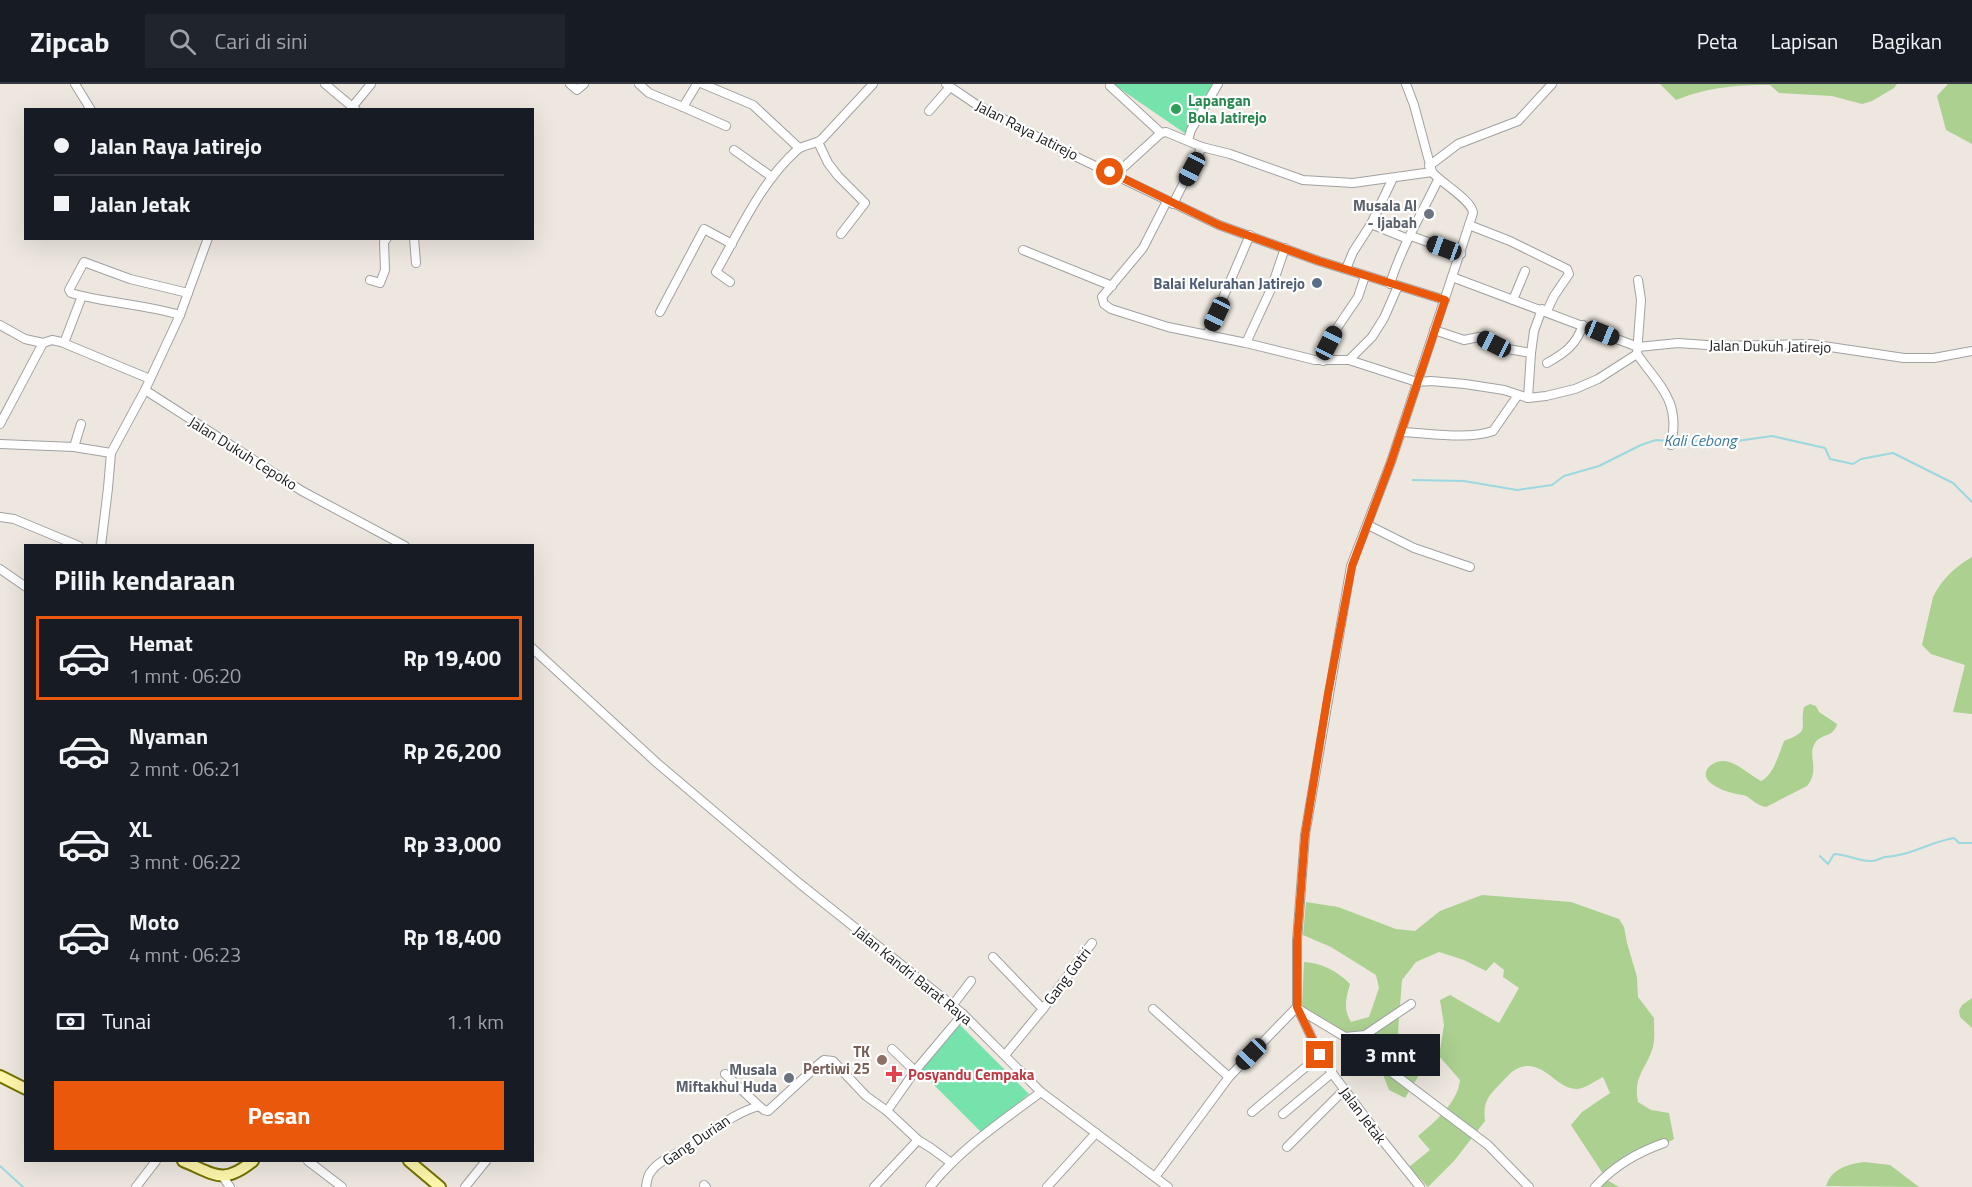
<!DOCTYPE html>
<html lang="id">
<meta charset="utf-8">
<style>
:root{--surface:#171b24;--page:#20242c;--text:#f1f3f6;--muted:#9ea1a6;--line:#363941;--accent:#ea580c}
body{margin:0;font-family:"Titillium Web",sans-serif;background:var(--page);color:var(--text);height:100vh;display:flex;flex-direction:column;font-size:22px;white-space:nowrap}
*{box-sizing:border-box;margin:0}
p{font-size:20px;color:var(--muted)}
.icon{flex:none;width:33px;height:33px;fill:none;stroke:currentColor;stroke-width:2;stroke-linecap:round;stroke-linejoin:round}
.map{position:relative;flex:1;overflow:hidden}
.panel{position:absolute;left:24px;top:460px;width:510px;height:618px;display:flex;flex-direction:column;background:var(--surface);border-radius:0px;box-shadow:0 6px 24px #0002}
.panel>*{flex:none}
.banner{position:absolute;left:24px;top:24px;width:510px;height:132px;border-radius:0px;box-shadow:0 6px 24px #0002;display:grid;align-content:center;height:132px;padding:0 30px;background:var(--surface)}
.end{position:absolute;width:27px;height:27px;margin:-14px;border:8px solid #ea580c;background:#fff;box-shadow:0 0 0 3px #fff}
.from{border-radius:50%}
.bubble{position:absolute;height:42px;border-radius:0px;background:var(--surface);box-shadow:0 6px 24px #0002;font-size:20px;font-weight:700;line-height:42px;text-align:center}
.car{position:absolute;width:18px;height:36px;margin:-18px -9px;border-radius:8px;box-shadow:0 0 4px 2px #0007;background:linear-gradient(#222 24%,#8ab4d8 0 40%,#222 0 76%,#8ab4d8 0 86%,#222 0)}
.banner b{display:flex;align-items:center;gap:21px;height:57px;font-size:22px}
.banner b+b{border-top:2px solid var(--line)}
.banner i{width:15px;height:15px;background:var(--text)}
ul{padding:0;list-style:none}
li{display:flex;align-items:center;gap:18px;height:84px;margin:0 12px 9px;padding:0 18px;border:3px solid transparent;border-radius:0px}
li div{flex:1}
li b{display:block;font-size:22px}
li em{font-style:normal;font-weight:700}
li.selected{border-color:var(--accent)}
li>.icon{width:54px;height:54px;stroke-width:1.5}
h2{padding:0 30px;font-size:27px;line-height:72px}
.pay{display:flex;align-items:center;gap:15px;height:66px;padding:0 30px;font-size:22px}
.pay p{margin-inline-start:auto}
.button{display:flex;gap:12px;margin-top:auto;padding:12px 30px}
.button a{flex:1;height:69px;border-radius:0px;background:var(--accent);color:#fff;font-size:24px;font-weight:700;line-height:69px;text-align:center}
header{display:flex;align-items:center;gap:36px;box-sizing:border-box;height:84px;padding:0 30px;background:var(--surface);border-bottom:2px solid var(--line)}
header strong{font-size:28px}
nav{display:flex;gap:33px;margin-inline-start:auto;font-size:21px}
.search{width:420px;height:54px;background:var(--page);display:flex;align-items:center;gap:15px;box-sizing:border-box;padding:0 21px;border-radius:0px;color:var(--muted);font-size:22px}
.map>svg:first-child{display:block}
.forest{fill:#abd090}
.pitch{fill:#75e3ab}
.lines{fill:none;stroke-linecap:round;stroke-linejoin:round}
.stream{stroke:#9bd8df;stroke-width:2}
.street-casing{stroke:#a1a1a1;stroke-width:10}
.secondary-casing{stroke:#737100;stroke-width:14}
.street{stroke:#fff;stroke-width:8}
.secondary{stroke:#fef8ac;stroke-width:10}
.route{stroke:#ea580c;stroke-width:8}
.leisure-dot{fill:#2e9e5b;stroke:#fff;stroke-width:2}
.worship-dot{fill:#6b7280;stroke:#fff;stroke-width:2}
.service-dot{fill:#5c6f8a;stroke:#fff;stroke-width:2}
.education-dot{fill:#8d6e63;stroke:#fff;stroke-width:2}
.health-dot{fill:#e0444e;stroke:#fff;stroke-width:2}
.labels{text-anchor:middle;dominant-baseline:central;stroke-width:4.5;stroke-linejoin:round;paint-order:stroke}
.leisure-label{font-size:15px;font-weight:bold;fill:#27864d;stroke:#fff;text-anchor:start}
.street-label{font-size:15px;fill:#1a1a1a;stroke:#fff}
.worship-label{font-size:15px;font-weight:bold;fill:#5b616d;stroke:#fff;text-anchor:end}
.service-label{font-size:15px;font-weight:bold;fill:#4e5e75;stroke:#fff;text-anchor:end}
.education-label{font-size:15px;font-weight:bold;fill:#785e54;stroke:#fff;text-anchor:end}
.health-label{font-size:15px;font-weight:bold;fill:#be3a42;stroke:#fff;text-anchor:start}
.water-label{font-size:16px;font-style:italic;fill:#3c7a9f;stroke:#fff}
</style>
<header>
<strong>Zipcab</strong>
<div class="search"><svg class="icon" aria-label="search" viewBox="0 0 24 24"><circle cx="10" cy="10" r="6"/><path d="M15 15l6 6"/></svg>Cari di sini</div>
<nav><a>Peta</a><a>Lapisan</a><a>Bagikan</a></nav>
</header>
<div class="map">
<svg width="1972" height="1103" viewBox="0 0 1972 1103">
<rect width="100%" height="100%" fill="#ede7df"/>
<!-- forest -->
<g class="forest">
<path d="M1660 0H1897L1894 4 1872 17 1862 20 1832 12 1779 9 1770 1C1735 1 1709 3 1676 16Z"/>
<path d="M1948 0H1972V60L1946 46 1937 12Z"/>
<path d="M1972 473V630L1953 628 1965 581 1931 570 1922 561 1933 513C1942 495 1955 483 1972 473Z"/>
<path d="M1810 620 1816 622 1819 628 1837 640C1834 654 1819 649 1814 661 1808 673 1820 686 1807 702L1766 723C1757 721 1754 717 1746 712 1742 710 1737 711 1733 709 1727 708 1717 704 1712 700 1696 689 1714 673 1729 678 1740 681 1751 692 1761 697 1773 692 1779 670 1784 657 1812 646 1799 645 1804 623Z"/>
<path d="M1482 811 1571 818 1619 835 1624 843 1627 859 1637 893 1638 913 1654 934C1654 943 1655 955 1653 963 1646 986 1633 992 1638 1018L1651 1026 1669 1029 1674 1055 1610 1091 1607 1096 1619 1103H1601L1607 1096 1571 1041 1582 1028 1610 1009 1603 993C1596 996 1585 1005 1577 1005 1554 1005 1541 969 1513 987 1509 990 1504 996 1500 1000 1487 1013 1483 1019 1485 1037L1454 1077 1428 1103 1409 1083 1430 1066 1418 1052C1435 1038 1458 1018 1460 996L1439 972 1444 941 1440 916 1450 911 1499 939 1519 904 1503 893 1504 886 1494 878 1486 887 1464 876 1439 868 1416 878 1402 896 1398 948 1401 962 1424 983 1405 1014 1389 1006 1380 983 1302 922 1304 878C1322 879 1337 887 1350 900 1346 914 1343 925 1351 938L1369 933 1379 904 1376 891 1331 863 1303 851 1306 818 1338 823 1396 845 1415 847 1440 827Z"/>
<path d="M1972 914V944L1960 933 1959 927 1962 921Z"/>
<path d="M1864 1078 1890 1081 1919 1103 1826 1102C1831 1085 1848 1080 1864 1078Z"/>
</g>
<!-- pitch -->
<g class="pitch">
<path d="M1113 0H1219L1186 50Z"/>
<path d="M959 940 1029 1010 982 1049 916 983Z"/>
</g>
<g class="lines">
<!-- stream -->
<g class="stream">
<path d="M1674 357 1730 358 1772 352 1825 364 1830 375 1853 380 1861 375 1893 369 1953 399 1972 418"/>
<path d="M1413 396 1464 397 1517 406 1552 401 1564 392 1599 382 1641 361 1656 356 1669 357"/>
<path d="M1820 772 1828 780 1834 770C1847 770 1859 778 1872 777 1877 777 1880 774 1885 773 1910 772 1930 758 1954 754L1959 759H1972"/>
<path d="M0 1082 23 1103"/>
</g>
<defs>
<g id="street">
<path d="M75 0 91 26"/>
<path d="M325 0 356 26"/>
<path d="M570 0 577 6 584 0"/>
<path d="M639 0 649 9 683 23"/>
<path d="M697 0 683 23 726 42"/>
<path d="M703 0 753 21 799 64"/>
<path d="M946 0 977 21 1064 67 1219 141 1319 177 1445 216"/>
<path d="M1110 2 1161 49"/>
<path d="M353 22 371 0"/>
<path d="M929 27 950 3"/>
<path d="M1188 56 1191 46 1218 0"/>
<path d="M818 58 828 79 838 92 865 119 841 150"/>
<path d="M734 66 772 93"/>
<path d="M1429 82 1458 60 1518 37 1552 0"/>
<path d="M1115 91 1161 49 1166 48 1202 63 1230 70 1303 96 1353 99 1432 88"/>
<path d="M1167 117 1143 164 1102 213 1104 220 1111 225 1168 243 1246 259 1315 276H1349L1417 298 1431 297 1465 300 1504 306 1528 314 1546 312 1575 305 1598 295 1637 270"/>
<path d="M1173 120 1202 63"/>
<path d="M1371 140 1408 155"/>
<path d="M1469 141 1510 157 1567 185 1569 190 1554 212 1547 227"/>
<path d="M1411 152 1461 170"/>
<path d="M414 154 416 179"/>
<path d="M1023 166 1112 202"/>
<path d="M1346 185 1353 168 1371 140 1393 94"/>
<path d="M1452 193 1638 263 1678 259 1721 262 1810 260 1904 274H1934L1972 267"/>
<path d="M370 196 380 199 385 186 384 158 387 154"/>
<path d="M1638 196 1641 216 1637 270C1660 303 1681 317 1671 361"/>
<path d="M730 198 716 188C740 146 761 98 797 66 804 60 815 61 822 55L873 0"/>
<path d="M1390 200C1401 164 1421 131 1438 96"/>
<path d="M1513 216 1525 187"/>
<path d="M660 228 704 145 732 160"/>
<path d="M180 231C144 220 105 219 71 209L69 206 84 178 130 195 188 209"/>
<path d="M0 241 25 255 43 259"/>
<path d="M1434 246 1464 256 1479 253 1508 265 1531 269 1528 314"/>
<path d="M1207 251 1250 151"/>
<path d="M43 259 52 256 61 258 150 295"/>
<path d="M64 259 82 212"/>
<path d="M1246 259 1271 205 1285 164"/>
<path d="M1531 269 1534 247 1542 225"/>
<path d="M1349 276 1372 253 1384 234 1398 202"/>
<path d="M1323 277 1337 244 1358 213 1365 192"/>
<path d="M1547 279C1565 269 1576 261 1583 241"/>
<path d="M145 306 302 407 405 462"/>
<path d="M0 340 43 259"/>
<path d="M1402 348C1428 349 1468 356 1493 347L1518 311"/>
<path d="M0 360 74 363 111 369"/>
<path d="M74 363 81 340"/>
<path d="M0 433 14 435 79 462"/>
<path d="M1368 441 1414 464 1470 483"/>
<path d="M101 462 108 404 111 369 145 306 180 231 208 154"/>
<path d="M0 485 26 503"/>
<path d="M532 564 657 679 799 799 963 930 1041 1008 1168 1103"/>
<path d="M993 873 1043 925"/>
<path d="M952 922 971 897"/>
<path d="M1297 923 1320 971 1332 989 1383 1057 1420 1103"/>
<path d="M1153 925 1229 993"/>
<path d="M1300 926 1345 953 1365 951 1411 920"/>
<path d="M1345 953 1488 1061 1529 1103"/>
<path d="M892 965 915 987 963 930"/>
<path d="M1005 971 1043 925 1092 859"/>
<path d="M725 990 759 1022 764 1026 768 1027 819 980 824 976 833 977 866 1012 887 1027 915 987"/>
<path d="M887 1027 918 1056"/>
<path d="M1252 1028 1320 971"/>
<path d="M1283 1030 1332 989"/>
<path d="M1287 1063 1344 1006"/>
<path d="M308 1077 342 1103"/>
<path d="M223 1093 230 1103"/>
<path d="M1155 1093 1229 993 1297 923V857L1305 751 1351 482 1391 378 1473 129C1472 116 1441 99 1432 88L1414 21 1406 0"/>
<path d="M704 1101 706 1103"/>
<path d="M136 1103 156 1077"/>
<path d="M465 1103 486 1077"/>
<path d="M646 1103C647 1098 647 1093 650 1089 658 1076 677 1070 689 1063 713 1048 731 1030 759 1022"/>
<path d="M874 1103 918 1056 931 1064 950 1078"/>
<path d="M930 1103C961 1064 1001 1038 1041 1008"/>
<path d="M1047 1103 1096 1049"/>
<path d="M1595 1103C1613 1083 1638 1068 1664 1059"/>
</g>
<g id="secondary">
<path d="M0 992 26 1005"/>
<path d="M183 1077C216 1091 223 1101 253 1077"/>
<path d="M409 1077 440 1103"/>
</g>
</defs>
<!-- street casing -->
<use href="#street" class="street-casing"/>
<!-- secondary casing -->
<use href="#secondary" class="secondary-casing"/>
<!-- street -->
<use href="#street" class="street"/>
<!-- secondary -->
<use href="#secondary" class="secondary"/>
</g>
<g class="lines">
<!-- route -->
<path class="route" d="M1110 88 1219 141 1319 177 1445 216 1391 378 1352 482 1328 610 1305 751 1297 857V923L1320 971"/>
</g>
<!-- markers -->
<circle class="leisure-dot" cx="1176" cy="25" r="6"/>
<g class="worship-dot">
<circle cx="1429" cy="130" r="6"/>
<circle cx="789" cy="994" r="6"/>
</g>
<circle class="service-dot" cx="1317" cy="199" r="6"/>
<circle class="education-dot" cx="882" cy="976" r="6"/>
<path class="health-dot" d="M891 981h6v6h6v6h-6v6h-6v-6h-6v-6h6z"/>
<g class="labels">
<!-- leisure labels -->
<g class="leisure-label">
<text x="1188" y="16">Lapangan<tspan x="1188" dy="17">Bola Jatirejo</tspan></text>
</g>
<!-- street labels -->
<g class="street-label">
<text transform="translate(1027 46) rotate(27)">Jalan Raya Jatirejo</text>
<text transform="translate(1770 262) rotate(1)">Jalan Dukuh Jatirejo</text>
<text transform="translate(243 369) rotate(32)">Jalan Dukuh Cepoko</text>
<text transform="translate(913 891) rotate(39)">Jalan Kandri Barat Raya</text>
<text transform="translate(1067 892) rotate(-53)">Gang Gotri</text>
<text transform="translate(1363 1031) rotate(53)">Jalan Jetak</text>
<text transform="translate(696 1056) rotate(-34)">Gang Durian</text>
</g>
<!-- worship labels -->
<g class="worship-label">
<text x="1417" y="121">Musala Al<tspan x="1417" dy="17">- Ijabah</tspan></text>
<text x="777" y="985">Musala<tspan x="777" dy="17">Miftakhul Huda</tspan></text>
</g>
<!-- service labels -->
<g class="service-label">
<text x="1305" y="199">Balai Kelurahan Jatirejo</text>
</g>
<!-- education labels -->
<g class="education-label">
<text x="870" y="967">TK<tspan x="870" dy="17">Pertiwi 25</tspan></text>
</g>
<!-- health labels -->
<g class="health-label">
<text x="908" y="990">Posyandu Cempaka</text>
</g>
<!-- water labels -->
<g class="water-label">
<text x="1700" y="356">Kali Cebong</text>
</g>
</g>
</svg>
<i class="end from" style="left:1110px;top:88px"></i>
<i class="end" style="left:1320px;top:971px"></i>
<div class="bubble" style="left:1341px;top:950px;width:99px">3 mnt</div>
<i class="car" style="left:1192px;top:85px;rotate:208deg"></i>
<i class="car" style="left:1444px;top:164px;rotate:290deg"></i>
<i class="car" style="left:1217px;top:230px;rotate:205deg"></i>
<i class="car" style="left:1602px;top:249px;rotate:112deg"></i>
<i class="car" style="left:1329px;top:259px;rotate:27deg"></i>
<i class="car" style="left:1494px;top:260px;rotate:297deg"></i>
<i class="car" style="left:1251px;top:970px;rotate:224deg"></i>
<div class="banner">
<b><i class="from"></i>Jalan Raya Jatirejo</b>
<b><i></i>Jalan Jetak</b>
</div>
<section class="panel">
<h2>Pilih kendaraan</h2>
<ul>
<li class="selected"><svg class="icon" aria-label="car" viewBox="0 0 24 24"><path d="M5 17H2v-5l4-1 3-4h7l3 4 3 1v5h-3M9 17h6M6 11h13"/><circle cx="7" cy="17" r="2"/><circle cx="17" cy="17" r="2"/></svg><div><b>Hemat</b><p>1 mnt · 06:20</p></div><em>Rp 19,400</em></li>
<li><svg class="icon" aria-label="car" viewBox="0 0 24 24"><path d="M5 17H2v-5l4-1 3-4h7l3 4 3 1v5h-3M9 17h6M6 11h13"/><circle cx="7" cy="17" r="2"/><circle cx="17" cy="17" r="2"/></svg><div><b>Nyaman</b><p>2 mnt · 06:21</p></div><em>Rp 26,200</em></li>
<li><svg class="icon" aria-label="car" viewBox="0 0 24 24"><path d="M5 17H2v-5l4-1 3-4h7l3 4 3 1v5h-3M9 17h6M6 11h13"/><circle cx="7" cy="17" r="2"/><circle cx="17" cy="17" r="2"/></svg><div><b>XL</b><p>3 mnt · 06:22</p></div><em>Rp 33,000</em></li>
<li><svg class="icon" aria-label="car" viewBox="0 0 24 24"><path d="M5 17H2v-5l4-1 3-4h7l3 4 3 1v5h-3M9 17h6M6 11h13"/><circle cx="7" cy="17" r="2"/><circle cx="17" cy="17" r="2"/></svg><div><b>Moto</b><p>4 mnt · 06:23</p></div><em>Rp 18,400</em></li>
</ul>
<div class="pay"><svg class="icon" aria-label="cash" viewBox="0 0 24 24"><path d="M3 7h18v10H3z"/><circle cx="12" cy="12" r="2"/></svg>Tunai<p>1.1 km</p></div>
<div class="button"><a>Pesan</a></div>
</section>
</div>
